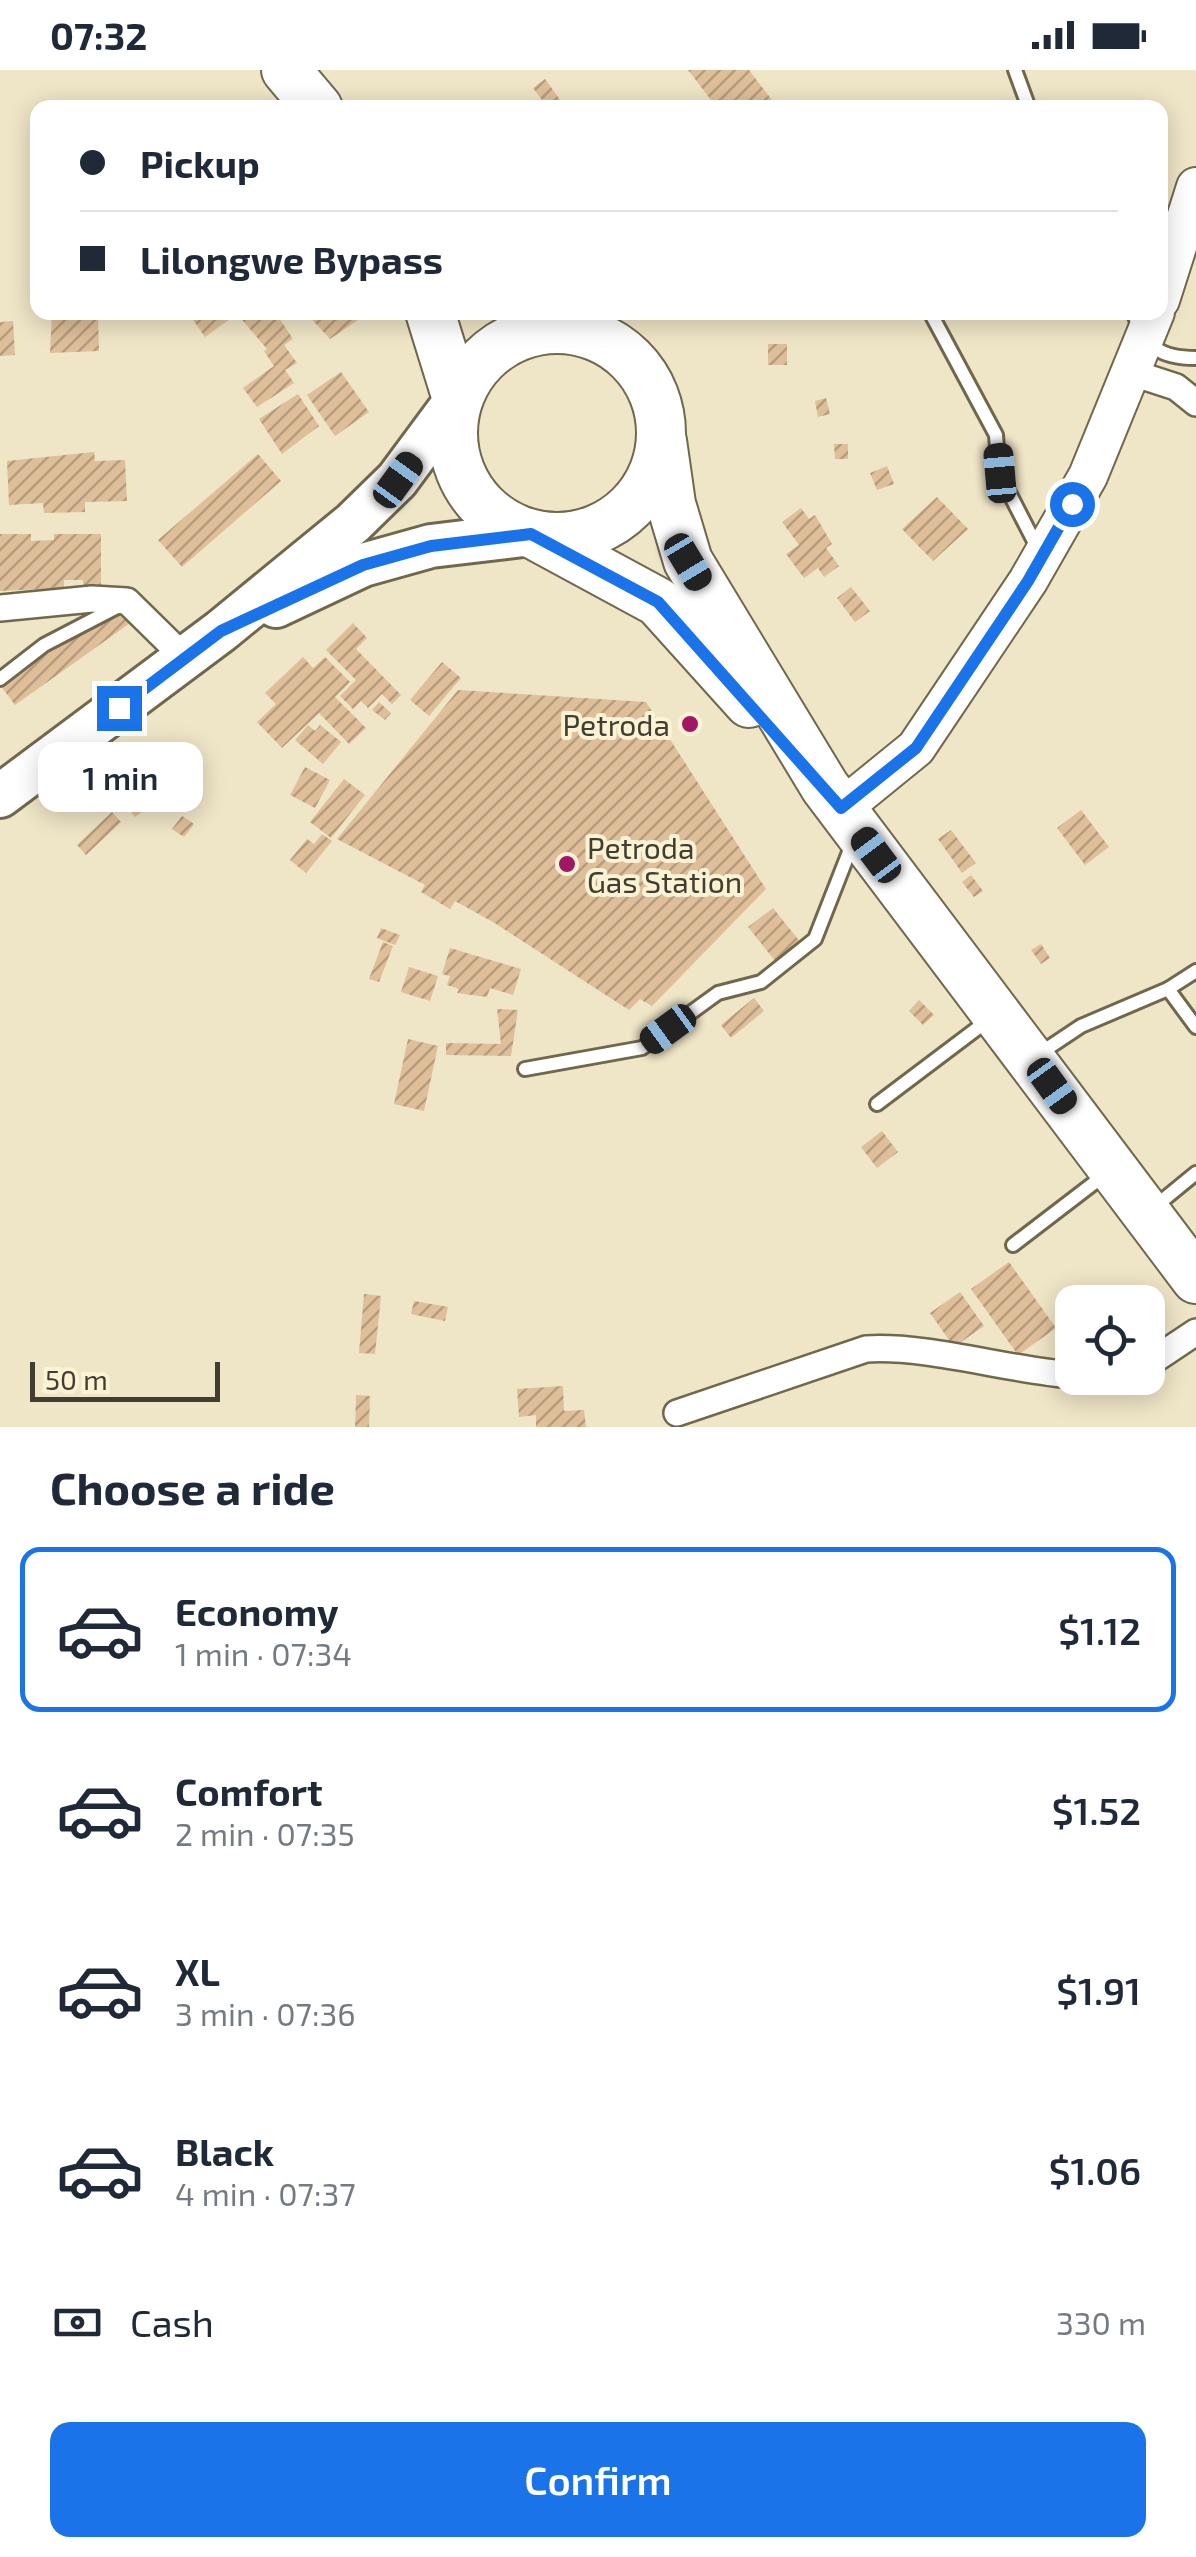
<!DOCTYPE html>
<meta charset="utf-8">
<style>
:root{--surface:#fff;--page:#f6f6f7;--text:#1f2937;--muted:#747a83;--line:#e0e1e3;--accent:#1a73e8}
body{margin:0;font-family:"Exo 2",sans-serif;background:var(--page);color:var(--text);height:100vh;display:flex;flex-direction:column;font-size:38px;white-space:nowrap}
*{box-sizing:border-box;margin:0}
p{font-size:32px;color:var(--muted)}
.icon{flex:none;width:55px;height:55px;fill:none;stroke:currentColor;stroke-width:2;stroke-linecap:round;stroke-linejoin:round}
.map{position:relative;height:1357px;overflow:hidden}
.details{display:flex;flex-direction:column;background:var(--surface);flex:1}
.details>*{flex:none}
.guide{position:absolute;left:30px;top:30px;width:1138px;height:220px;border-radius:20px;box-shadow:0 5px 25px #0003;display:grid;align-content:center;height:220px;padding:0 50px;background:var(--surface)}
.fabs{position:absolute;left:1055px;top:1215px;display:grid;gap:20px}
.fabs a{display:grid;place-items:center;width:110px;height:110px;border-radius:20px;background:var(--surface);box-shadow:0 5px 25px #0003;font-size:50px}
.scale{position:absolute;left:30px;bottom:25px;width:190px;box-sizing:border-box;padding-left:10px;border:5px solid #413d31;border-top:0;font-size:28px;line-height:35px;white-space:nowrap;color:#413d31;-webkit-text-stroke:8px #fcf2d4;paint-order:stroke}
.end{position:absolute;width:45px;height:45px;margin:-22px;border:12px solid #1a73e8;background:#fff;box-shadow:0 0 0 5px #fff}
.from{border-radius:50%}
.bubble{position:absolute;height:70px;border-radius:20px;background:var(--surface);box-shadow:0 5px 25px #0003;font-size:32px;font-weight:600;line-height:70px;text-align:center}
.car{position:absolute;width:30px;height:60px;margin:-30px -15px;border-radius:12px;box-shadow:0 0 8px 2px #0007;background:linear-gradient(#222 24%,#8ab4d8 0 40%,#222 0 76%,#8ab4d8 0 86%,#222 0)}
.guide b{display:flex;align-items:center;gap:35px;height:95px;font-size:38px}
.guide b+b{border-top:2px solid var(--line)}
.guide i{width:25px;height:25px;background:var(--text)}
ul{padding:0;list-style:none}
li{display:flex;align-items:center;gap:30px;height:165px;margin:0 20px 15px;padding:0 30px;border:5px solid transparent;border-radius:20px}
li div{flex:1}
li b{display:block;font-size:38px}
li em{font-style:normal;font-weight:600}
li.current{border-color:var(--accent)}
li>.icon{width:90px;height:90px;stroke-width:1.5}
h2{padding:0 50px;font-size:45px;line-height:120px}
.pay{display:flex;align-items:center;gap:25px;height:110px;padding:0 50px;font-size:38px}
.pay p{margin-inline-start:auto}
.cta{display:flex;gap:20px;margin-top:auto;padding:20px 50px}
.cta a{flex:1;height:115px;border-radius:20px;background:var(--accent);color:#fff;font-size:40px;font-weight:600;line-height:115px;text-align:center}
.status{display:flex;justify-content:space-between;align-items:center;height:70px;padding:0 50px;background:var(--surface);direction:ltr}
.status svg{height:28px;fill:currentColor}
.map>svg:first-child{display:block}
.building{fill:url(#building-hatch)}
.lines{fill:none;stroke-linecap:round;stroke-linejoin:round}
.lane-casing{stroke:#70684d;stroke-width:18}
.street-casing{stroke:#70684d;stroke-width:30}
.secondary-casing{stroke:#70684d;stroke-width:42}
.primary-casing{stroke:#70684d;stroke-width:48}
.highway-casing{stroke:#70684d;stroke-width:52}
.lane{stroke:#fff;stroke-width:12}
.street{stroke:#fff;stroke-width:25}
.secondary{stroke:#fff;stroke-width:38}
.primary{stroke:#fff;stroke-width:42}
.highway{stroke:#fff;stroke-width:48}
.route{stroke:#1a73e8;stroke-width:12}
.poi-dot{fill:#9f1765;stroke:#fcf2d4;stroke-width:4}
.labels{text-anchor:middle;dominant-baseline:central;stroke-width:8;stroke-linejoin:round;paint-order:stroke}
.poi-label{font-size:30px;fill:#413d31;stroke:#fcf2d4;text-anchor:end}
</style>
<div class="status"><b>07:32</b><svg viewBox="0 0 49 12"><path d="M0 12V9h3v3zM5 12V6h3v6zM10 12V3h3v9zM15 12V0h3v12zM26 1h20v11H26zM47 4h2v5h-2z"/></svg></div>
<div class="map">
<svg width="1196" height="1357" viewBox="0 0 1196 1357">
<defs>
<pattern id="building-hatch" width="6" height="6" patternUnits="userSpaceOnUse" patternTransform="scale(2.5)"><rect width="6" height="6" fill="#debf99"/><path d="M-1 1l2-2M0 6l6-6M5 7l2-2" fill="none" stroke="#b69c7d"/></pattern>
</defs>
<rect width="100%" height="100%" fill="#efe5c7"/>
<!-- building -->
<g class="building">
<path d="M688 0H749L778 38H717Z"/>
<path d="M545 9 563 34 557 38H548L533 18Z"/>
<path d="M80 242 98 246 99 281 50 283 52 243H63V248L80 247Z"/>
<path d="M197 242H275L293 269 284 275 297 293 285 300 294 313 257 337 243 318 274 296 264 281 267 279 237 244 205 267 191 247Z"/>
<path d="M305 242H357L361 248 330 269Z"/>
<path d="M13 251 15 285 0 286V252Z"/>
<rect x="768" y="274" width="19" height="21"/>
<path d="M341 302 369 342 335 366 307 325Z"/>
<path d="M298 324 319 356 282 384 259 349Z"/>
<path d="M826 328 830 344 818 347 815 331Z"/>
<path d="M834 374H848V389H835Z"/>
<path d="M94 382 95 391 125 390 127 431 85 432V442L44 443 43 433 9 435 7 391Z"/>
<path d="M258 384 281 411 182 497 158 470Z"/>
<path d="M887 396 894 414 877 420 870 403Z"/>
<path d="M937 427 968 459 933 491 902 459Z"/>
<path d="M801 438 809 449 815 445 832 474 826 478 839 496 824 507 818 498 804 508 786 484 799 475 782 452Z"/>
<path d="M0 464H31V471L54 470V464H101V518H83V510H64V518L0 521Z"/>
<path d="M851 517 870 541 855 552 837 528Z"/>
<path d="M124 538 133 551 15 635 0 615 93 551 97 557Z"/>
<path d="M353 553 367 568 356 579 401 625 392 634 382 624 368 638 361 631 353 639 340 626 356 610 326 580Z"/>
<path d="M303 587 313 598 325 587 350 612 335 627 366 658 349 674 319 643 282 678 257 652 276 634 265 623Z"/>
<path d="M442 592 461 608 429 646 410 630Z"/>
<path d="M458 620 646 632 766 819 652 936 640 929 629 940 493 852 455 831 450 839 421 822 425 815 337 769Z"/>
<path d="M379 632 391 643 385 650 372 640Z"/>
<path d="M308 655 315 661 320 655 341 672 323 694 295 670Z"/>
<path d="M179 690 196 712 160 738 144 717 148 714 144 709Z"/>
<path d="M305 697 330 710 315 738 290 725Z"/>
<path d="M344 709 365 725 331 768 310 752Z"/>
<path d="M133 725 144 740 135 747 123 732Z"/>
<path d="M1081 740 1109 777 1085 795 1057 758Z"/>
<path d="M112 742 121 752 86 785 77 775Z"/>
<path d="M182 746 194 754 184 767 172 759Z"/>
<path d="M951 760 976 793 962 803 938 769Z"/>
<path d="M322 764 332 771 306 803 290 790 307 769 314 774Z"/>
<path d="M971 805 983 821 974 827 962 812Z"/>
<path d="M773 838 801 873 776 892 748 857Z"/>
<path d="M381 858 400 865 395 875 377 868Z"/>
<path d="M383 872 393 876 379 912 369 909Z"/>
<path d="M1041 874 1050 888 1041 894 1031 880Z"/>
<path d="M450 878 521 899 513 925 490 918 487 927 457 923 459 919 447 915 450 906 442 904Z"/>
<path d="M409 897 438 906 430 931 401 922Z"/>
<path d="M754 928 764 941 731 968 721 955Z"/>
<path d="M919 930 934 945 923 955 909 941Z"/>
<path d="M497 939 518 940 511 986 446 985V973L501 974Z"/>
<path d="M408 969 438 976 424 1041 394 1034Z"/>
<path d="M882 1061 898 1082 877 1098 861 1077Z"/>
<path d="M1009 1192 1056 1258 1018 1285 971 1219Z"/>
<path d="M960 1222 984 1256 954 1277 930 1243Z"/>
<path d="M364 1224 381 1226 375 1284 359 1283Z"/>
<path d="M414 1231 448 1237 445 1251 411 1244Z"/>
<path d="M563 1316 564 1341 584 1340 586 1357H536V1345L519 1347 517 1319Z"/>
<path d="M356 1325 370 1326 369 1357H355Z"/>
</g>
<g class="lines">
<defs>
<g id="lane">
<path d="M1015 0 1029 38"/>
<path d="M930 242 996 365 999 403 1039 481"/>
<path d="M1133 242C1147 277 1158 288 1196 288"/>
<path d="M0 609 44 575 121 535"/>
<path d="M1168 919 1196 901"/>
<path d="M1039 984 1081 956 1168 919 1196 957"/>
<path d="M525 999 642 978 718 923 761 912 815 869 853 772"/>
<path d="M877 1034 991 948"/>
<path d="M1152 1139 1196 1103"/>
<path d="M1013 1175 1107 1103"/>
</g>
<g id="street">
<path d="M1133 303 1176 317 1196 333"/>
<path d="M0 538 92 529 127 531 184 587"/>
<path d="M1148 1294 1196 1262"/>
<path d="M677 1343 866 1279C928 1275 1007 1300 1072 1305"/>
</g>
<g id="secondary">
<path d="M1160 230 1196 117"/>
<path d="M841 739 916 678 1028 511 1088 406 1155 242"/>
</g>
<g id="primary">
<path d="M276 536 363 495 431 476 531 464"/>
<path d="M0 726 221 561 353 453 397 410 457 329"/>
</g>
<g id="highway">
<path d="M286 0 318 38"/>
<path d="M430 242 457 329"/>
<circle cx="557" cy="363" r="104"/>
<path d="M662 371 671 434 688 491 825 717 1196 1209"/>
<path d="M538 467 658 532 749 633"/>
</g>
</defs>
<!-- lane casing -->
<use href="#lane" class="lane-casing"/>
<!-- street casing -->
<use href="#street" class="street-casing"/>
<!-- secondary casing -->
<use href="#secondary" class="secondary-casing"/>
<!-- primary casing -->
<use href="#primary" class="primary-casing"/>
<!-- highway casing -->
<use href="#highway" class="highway-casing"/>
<!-- lane -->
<use href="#lane" class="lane"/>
<!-- street -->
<use href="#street" class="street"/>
<!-- secondary -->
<use href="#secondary" class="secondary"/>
<!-- primary -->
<use href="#primary" class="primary"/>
<!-- highway -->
<use href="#highway" class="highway"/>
</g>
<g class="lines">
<!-- route -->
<path class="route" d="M119 638 221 561 363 495 431 476 531 464 658 532 841 738 916 678 1028 511 1072 434"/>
</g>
<!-- markers -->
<g class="poi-dot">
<circle cx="690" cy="654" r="10"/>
<circle cx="567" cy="794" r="10"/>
</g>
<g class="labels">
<!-- poi labels -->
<g class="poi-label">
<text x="670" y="654">Petroda</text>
<text x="587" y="777" text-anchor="start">Petroda<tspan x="587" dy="34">Gas Station</tspan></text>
</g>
</g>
</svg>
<div class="fabs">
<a><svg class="icon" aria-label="locate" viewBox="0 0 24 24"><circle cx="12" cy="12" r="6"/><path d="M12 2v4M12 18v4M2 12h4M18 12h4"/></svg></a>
</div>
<div class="scale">50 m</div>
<i class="end from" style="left:1072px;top:434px"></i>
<i class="end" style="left:119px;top:638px"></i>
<div class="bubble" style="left:38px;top:672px;width:165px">1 min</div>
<i class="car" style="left:1000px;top:403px;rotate:355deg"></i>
<i class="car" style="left:398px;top:410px;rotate:36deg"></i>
<i class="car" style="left:688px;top:492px;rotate:149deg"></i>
<i class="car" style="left:876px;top:785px;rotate:323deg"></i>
<i class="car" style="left:668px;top:959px;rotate:234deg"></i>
<i class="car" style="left:1052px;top:1016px;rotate:144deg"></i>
<div class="guide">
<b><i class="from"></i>Pickup</b>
<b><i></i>Lilongwe Bypass</b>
</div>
</div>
<section class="details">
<h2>Choose a ride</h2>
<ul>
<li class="current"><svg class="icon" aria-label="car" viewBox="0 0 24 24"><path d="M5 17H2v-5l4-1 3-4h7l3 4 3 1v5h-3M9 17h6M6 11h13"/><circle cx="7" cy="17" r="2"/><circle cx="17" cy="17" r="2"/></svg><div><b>Economy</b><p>1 min · 07:34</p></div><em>$1.12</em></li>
<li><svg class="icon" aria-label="car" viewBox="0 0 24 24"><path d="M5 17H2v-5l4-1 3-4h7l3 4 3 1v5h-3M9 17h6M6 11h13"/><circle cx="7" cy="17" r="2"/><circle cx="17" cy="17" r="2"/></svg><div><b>Comfort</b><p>2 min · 07:35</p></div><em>$1.52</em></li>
<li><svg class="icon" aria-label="car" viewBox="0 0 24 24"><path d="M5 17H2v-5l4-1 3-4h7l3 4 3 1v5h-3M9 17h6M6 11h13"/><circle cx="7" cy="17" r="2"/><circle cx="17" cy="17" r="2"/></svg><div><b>XL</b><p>3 min · 07:36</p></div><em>$1.91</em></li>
<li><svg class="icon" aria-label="car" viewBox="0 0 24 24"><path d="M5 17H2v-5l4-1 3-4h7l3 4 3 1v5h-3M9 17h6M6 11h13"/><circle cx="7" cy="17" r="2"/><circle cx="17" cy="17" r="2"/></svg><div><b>Black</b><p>4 min · 07:37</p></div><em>$1.06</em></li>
</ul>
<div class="pay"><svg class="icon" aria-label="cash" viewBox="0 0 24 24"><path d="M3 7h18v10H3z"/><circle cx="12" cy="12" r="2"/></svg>Cash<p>330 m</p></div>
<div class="cta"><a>Confirm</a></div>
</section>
